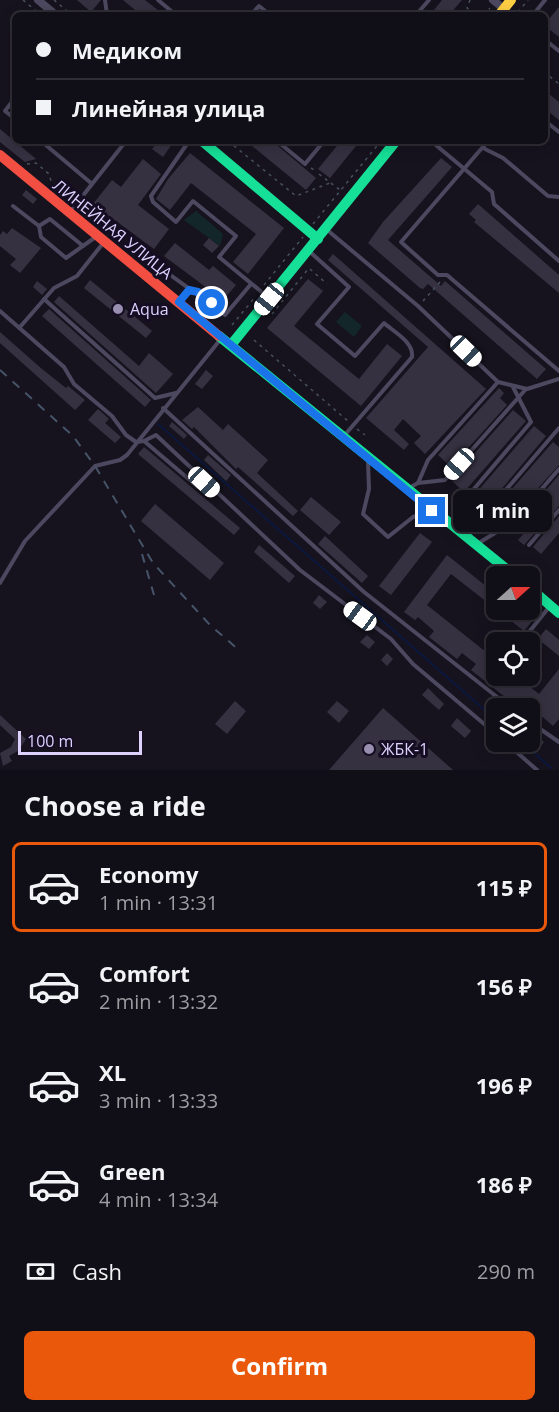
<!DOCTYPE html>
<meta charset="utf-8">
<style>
:root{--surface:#100e16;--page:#19171f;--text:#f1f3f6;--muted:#9c9ca1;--line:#302e35;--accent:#ea580c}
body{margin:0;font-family:"Open Sans",sans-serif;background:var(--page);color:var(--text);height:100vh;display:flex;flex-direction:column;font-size:22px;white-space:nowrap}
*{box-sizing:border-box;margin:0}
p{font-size:20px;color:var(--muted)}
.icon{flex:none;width:33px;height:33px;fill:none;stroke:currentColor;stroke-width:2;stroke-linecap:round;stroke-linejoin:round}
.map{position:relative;height:770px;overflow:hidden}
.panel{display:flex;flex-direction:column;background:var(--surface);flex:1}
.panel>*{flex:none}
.hud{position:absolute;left:12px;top:12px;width:536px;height:132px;border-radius:9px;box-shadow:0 3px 15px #0003,0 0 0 2px var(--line);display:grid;align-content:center;height:132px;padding:0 24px;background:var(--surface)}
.needle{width:39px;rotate:69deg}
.controls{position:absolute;left:486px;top:566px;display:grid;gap:12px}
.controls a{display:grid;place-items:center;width:54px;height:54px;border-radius:9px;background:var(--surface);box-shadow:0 3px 15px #0003,0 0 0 2px var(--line);font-size:30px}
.scale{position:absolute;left:18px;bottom:15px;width:124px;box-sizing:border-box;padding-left:6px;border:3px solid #ddd1fe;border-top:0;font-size:16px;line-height:21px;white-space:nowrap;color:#ddd1fe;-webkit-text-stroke:4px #150e23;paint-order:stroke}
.end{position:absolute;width:27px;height:27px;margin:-14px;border:8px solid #1a73e8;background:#fff;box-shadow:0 0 0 3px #fff}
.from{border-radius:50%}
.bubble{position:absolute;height:42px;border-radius:9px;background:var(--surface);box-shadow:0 3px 15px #0003,0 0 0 2px var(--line);font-size:20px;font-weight:700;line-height:42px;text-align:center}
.car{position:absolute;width:18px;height:36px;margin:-18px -9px;border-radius:8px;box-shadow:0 0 4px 2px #0007;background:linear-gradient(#fff 24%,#345 0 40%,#fff 0 76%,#345 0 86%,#fff 0)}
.hud b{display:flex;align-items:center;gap:21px;height:57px;font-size:22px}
.hud b+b{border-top:2px solid var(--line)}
.hud i{width:15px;height:15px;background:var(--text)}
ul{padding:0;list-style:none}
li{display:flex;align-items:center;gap:18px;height:90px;margin:0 12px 9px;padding:0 12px;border:3px solid transparent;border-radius:9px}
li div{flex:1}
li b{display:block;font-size:22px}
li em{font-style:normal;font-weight:700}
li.current{border-color:var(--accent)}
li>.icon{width:54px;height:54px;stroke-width:1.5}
h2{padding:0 24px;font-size:27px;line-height:72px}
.pay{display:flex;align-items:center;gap:15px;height:66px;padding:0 24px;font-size:22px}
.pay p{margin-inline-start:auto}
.button{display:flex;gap:12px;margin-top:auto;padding:12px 24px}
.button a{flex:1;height:69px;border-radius:9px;background:var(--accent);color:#fff;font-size:24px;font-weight:700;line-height:69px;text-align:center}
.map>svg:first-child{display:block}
.green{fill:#13272b}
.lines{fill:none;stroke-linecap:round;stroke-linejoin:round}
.stream{stroke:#0c173d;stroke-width:2}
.building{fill:#363141}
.path{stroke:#47505f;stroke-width:1.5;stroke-dasharray:3 4.5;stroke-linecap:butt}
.lane{stroke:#4c485f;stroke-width:4}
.street{stroke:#4c485f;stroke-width:8}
.fast{stroke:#16e098;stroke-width:10}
.slow{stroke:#ffcf43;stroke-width:10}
.jam{stroke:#f24e42;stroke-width:10}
.rail{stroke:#465469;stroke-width:2;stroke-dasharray:9 8;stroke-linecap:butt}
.route{stroke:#1a73e8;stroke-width:8}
.poi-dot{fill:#978eb0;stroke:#150e23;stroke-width:2}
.labels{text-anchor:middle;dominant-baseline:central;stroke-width:6;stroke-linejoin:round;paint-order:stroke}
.street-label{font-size:16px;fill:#ddd1fe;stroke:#150e23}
.poi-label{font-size:16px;fill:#ddd1fe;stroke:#150e23;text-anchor:start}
</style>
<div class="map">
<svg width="559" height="770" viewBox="0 0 559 770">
<rect width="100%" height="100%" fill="#16131e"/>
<!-- green -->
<g class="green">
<path d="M196 211 223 234 220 246 184 220Z"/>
<path d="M345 312 362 326 354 337 336 322Z"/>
</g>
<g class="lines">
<!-- stream -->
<g class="stream">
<path d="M158 424 496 720"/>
<path d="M521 741 551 768"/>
</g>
</g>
<!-- building -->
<g class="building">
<path d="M77 0H101L91 12Z"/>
<path d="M123 0H145L164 15H141Z"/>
<path d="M442 0H462L449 15H430Z"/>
<path d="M559 7V37L544 25Z"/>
<path d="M544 90 559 102V120L544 108Z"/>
<path d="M0 129 36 159 25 162 0 142Z"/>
<path d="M158 141 172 144 163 157 152 149Z"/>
<path d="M246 141H272L316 178 306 190Z"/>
<path d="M341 141H360L330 178 318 169Z"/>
<path d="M190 153 284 228 248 274 233 262 256 234 191 183 170 210 156 199 168 179Z"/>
<path d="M441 158 452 167 388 240 441 286 445 281 546 369 537 379 428 284 423 289 420 288 368 243 383 222Z"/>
<path d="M143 159 161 174 138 205 169 229 154 249 93 204 112 180 121 187Z"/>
<path d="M26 190 37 199 33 204 22 195Z"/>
<path d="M478 204 559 275V293L474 222 476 220 469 214Z"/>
<path d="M12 228 41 248 20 273 10 265 16 259 0 246V235L3 231 7 234Z"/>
<path d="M209 238 219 246 212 253 203 245Z"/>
<path d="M175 243 209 270 213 266 236 285 223 300 164 256Z"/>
<path d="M333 254 486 389 425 454 414 443 421 436 403 419 394 430 409 444 404 450 366 418 428 347 328 260Z"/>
<path d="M308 279 323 291 294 326 359 379 387 344 402 356 361 406 267 328Z"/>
<path d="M90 280 152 331 146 338 84 288Z"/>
<path d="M37 281 47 289 42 295 33 287Z"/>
<path d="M59 296 139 366 149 353 173 374 156 393 54 302Z"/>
<path d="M49 309 151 400 145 407 42 316Z"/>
<path d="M0 332 42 369 66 388 68 386 85 400 75 410 0 343Z"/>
<path d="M206 370 213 376 202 389 195 384Z"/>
<path d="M499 388 504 393 500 398 507 405 451 467 438 455Z"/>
<path d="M198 407 223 430 228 424 268 460 257 473 298 511 293 516 238 467 236 469 194 427 192 429 182 420Z"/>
<path d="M98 409 109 419 105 423 121 437 115 443 88 420Z"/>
<path d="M513 410 526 421 464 492 452 481 459 474 457 473Z"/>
<path d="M172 422 187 435 184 439 169 426Z"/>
<path d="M534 426 546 436 489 504 476 493Z"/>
<path d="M553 442 559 447V465L511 518 497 506Z"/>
<path d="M144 447 240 528 234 535 138 454Z"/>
<path d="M208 455 231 475 226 481 204 460Z"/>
<path d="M559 475V506L524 545 518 540 532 524 523 517Z"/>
<path d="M311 497 341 522 329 535 300 510Z"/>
<path d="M155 504 224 563 210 580 141 521Z"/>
<path d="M559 516V533L541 554 533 547Z"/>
<path d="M420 533 432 542 391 595 379 586Z"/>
<path d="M325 536 368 576 362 583 318 544Z"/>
<path d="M259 545 295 576 289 583 254 552Z"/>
<path d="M447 555 496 594V609H516L532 621 524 631 451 574 427 605 496 660V675H515L539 694 559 669V719L553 726 538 713 533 719 530 718V708H519L471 670 476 664 462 653 457 659 429 637 434 631 418 617 415 620 404 612Z"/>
<path d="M319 595 327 602 320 609 313 603Z"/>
<path d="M546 629 559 640V656L538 639Z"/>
<path d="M367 635 375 642 369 649 360 642Z"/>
<path d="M387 653 393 659 387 666 381 660Z"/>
<path d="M428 688 444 704 439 710 422 695Z"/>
<path d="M235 701 246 711 227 734 215 724Z"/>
<path d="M337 701 349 711 339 723 327 712Z"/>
<path d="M383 708 453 770H329Z"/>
<path d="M0 715 26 739 18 751 9 756 12 761 3 766 0 753 11 747 15 739 0 725Z"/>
<path d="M457 718 471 731 465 738 451 726Z"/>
<path d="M535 734 544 742 539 748 530 740Z"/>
</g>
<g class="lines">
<!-- path -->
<g class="path">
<path d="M23 0 41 15"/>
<path d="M54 0 72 15"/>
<path d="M470 0 467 8 476 15"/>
<path d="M518 12 528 0"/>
<path d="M484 15 490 8"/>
<path d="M544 72 559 84"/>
<path d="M228 141 296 196 330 183"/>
<path d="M27 164 36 163 49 174 51 181 72 198"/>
<path d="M311 168 316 171"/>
<path d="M319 174 340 190"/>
<path d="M313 224 381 141"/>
<path d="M310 269 327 284"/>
<path d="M264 285 303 237"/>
<path d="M423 301 440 282"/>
<path d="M272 314 309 268"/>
<path d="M232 325 256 296"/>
<path d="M254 340 349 422"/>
<path d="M357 429 365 435"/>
</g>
<!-- lane -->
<g class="lane">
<path d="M105 0 107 15"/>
<path d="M158 0 176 15"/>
<path d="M505 9 513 15"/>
<path d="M251 15 259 6 270 15"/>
<path d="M416 15 429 0"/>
<path d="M533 15 545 0"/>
<path d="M544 39 559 51"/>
<path d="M15 98 5 111 15 119"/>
<path d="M544 120 559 132"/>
<path d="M41 141 91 183"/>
<path d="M189 141 151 196 153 202 176 222 193 201 236 236 219 257 269 298"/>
<path d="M277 141 305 164 324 141"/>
<path d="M431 141 492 192 494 204 559 261"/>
<path d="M488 141 401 242 438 275H447L559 371"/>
<path d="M483 148 503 158 548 196 559 197"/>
<path d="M13 206 39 226 41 237 66 258 97 236"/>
<path d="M70 212 126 141"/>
<path d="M39 226 50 219 83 246"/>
<path d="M326 229 418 306 498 382 527 389 559 379"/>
<path d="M309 251 349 287 317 324 355 356 384 323C394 332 414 342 412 357L343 437"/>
<path d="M160 267C182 285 204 297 225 315L251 284"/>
<path d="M44 299 155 398 176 393"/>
<path d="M179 301 188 290"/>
<path d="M0 311 64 367 74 384 112 416 126 435 136 442 144 441 156 435 300 570 391 639 413 664 496 734"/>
<path d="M20 327 54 288 77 276 104 242"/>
<path d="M163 408 364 592 511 708"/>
<path d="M144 441 198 487"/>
<path d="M368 462 369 489 363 514 388 537 413 517 430 512"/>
<path d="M418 483 445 480 526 389"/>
<path d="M409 488 418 483 428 460 498 382"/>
<path d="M468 496 531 422 513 387"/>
<path d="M493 505 559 428"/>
<path d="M477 544 513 522 559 469"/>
<path d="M529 545 559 510"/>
<path d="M0 583 25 541 95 466 120 460 127 455 220 340"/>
<path d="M521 642 550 606"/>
<path d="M530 722 559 742"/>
<path d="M504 741 537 770"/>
</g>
<!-- street -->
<g class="street">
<path d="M38 0 56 15"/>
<path d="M493 0 504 9"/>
</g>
<!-- fast -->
<g class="fast">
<path d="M202 141 318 239"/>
<path d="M219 336 515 576"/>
<path d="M231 345 396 141"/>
<path d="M530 588 559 613"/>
</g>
<!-- slow -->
<path class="slow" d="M499 15 511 0"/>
<!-- jam -->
<path class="jam" d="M0 155 219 336"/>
<!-- rail -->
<g class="rail">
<path d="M0 370 73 436 95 466 153 563 210 625 240 651"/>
<path d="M142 554 154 595"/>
</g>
</g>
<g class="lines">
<!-- route -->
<path class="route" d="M212 303 198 292 189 290 179 302 432 511"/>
</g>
<!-- markers -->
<g class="poi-dot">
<circle cx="118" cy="309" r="6"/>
<circle cx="369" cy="749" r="6"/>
</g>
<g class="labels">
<!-- street labels -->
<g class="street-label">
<text transform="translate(113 229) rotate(39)">ЛИНЕЙНАЯ УЛИЦА</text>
</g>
<!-- poi labels -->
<g class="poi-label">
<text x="130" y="309">Aqua</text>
<text x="381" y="749">ЖБК-1</text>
</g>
</g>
</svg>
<div class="controls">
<a><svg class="needle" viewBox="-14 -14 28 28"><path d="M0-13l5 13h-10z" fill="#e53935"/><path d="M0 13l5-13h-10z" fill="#9c9ca1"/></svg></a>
<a><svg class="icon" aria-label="locate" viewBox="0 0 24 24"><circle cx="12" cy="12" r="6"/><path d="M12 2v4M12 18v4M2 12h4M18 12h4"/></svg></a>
<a><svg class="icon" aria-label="layers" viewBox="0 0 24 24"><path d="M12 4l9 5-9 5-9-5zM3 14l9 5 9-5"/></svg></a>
</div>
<div class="scale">100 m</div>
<i class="end from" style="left:212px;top:303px"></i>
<i class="end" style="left:432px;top:511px"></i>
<div class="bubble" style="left:453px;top:490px;width:99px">1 min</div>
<i class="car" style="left:269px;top:299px;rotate:219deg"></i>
<i class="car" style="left:466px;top:351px;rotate:134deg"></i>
<i class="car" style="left:459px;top:464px;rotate:222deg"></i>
<i class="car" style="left:204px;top:482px;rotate:133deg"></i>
<i class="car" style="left:360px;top:616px;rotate:306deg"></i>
<div class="hud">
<b><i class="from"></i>Медиком</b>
<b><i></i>Линейная улица</b>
</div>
</div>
<section class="panel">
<h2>Choose a ride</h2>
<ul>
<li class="current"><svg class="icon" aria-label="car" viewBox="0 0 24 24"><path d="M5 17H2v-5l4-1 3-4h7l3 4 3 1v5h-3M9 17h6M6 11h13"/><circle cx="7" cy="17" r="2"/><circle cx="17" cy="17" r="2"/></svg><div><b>Economy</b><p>1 min · 13:31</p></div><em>115 ₽</em></li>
<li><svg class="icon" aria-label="car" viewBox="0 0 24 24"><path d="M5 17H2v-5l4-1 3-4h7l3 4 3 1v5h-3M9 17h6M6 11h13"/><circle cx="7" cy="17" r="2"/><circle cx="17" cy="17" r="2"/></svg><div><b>Comfort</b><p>2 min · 13:32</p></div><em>156 ₽</em></li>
<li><svg class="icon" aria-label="car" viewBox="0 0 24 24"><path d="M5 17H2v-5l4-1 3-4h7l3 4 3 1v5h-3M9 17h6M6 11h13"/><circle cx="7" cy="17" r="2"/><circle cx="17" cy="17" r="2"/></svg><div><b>XL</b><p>3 min · 13:33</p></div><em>196 ₽</em></li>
<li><svg class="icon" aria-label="car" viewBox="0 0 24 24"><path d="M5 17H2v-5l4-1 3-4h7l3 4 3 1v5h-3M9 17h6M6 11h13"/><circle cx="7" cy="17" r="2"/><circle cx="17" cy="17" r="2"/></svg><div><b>Green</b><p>4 min · 13:34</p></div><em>186 ₽</em></li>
</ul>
<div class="pay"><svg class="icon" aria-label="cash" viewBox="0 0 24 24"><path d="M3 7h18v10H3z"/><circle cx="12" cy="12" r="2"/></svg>Cash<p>290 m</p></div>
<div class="button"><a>Confirm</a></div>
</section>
